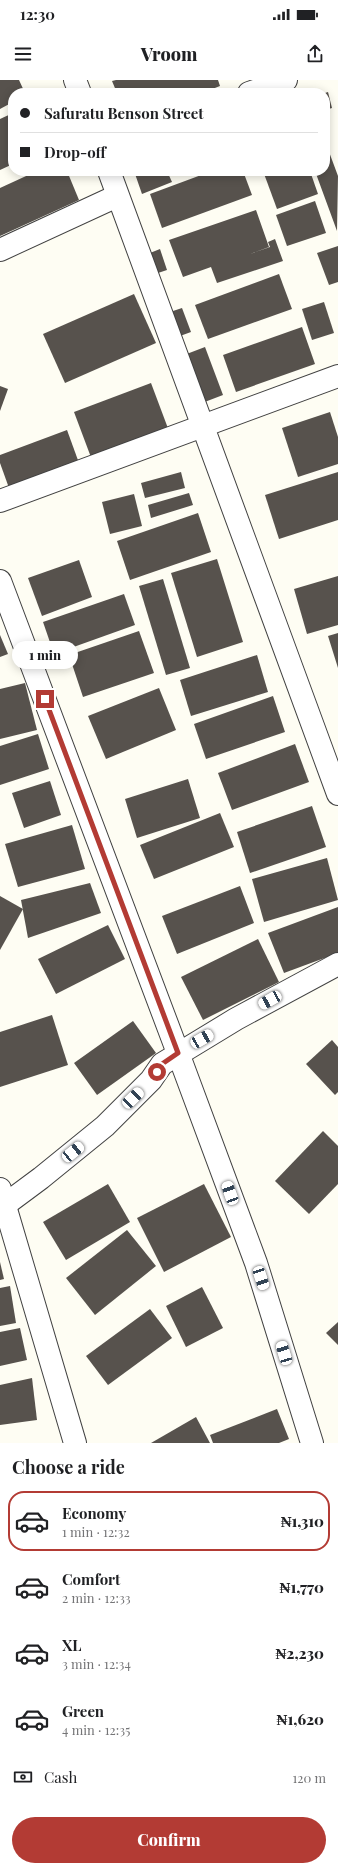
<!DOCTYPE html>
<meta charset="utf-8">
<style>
:root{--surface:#fff;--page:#f6f6f6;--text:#202124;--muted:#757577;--line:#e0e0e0;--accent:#b33b34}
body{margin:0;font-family:"Playfair Display",serif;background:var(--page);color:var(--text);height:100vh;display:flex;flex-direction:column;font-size:15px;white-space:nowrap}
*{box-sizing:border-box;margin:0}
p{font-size:13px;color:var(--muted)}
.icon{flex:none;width:22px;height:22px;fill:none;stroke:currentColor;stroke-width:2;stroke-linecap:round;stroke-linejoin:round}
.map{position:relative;height:1363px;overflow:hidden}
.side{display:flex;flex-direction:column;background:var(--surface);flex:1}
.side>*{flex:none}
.top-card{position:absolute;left:8px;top:8px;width:322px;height:88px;border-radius:16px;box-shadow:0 2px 10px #0003;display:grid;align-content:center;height:88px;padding:0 12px;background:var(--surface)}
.end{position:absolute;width:18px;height:18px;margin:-9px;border:5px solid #b33b34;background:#fff;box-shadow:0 0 0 2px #fff}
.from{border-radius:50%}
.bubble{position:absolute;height:28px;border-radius:14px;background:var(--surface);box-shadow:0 2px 10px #0003;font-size:13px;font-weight:800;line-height:28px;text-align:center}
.car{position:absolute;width:12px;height:24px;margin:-12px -6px;border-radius:5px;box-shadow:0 0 3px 1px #0007;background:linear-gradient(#fff 24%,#345 0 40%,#fff 0 76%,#345 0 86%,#fff 0)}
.top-card b{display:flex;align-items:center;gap:14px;height:38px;font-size:15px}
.top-card b+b{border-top:1px solid var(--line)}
.top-card i{width:10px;height:10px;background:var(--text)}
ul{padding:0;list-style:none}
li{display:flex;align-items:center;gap:12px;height:60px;margin:0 8px 6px;padding:0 4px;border:2px solid transparent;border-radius:16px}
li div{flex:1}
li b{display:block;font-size:15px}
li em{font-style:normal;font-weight:800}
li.selected{border-color:var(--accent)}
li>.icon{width:36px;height:36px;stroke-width:1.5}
h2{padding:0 12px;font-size:18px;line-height:48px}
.pay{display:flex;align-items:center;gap:10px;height:44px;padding:0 12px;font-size:15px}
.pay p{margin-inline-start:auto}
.action{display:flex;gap:8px;margin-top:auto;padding:8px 12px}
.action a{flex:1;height:46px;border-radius:24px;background:var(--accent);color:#fff;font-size:16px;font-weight:800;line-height:46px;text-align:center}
.status{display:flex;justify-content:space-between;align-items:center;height:28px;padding:0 20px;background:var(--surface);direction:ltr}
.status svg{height:11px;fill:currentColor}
header{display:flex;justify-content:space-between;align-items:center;height:52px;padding:0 12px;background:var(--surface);font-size:18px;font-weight:800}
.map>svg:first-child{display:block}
.building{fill:#57524d}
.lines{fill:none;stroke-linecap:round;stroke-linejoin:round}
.minor-casing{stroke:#424242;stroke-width:24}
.minor{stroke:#fff;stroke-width:22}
.route{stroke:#b33b34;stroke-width:5}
</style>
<div class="status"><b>12:30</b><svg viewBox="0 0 49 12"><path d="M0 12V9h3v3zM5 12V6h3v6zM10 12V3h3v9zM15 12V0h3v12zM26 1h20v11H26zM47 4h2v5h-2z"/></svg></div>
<header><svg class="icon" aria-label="menu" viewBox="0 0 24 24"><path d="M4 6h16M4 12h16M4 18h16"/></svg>Vroom<svg class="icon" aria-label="share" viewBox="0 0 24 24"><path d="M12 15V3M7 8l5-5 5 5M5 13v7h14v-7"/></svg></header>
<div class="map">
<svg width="338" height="1363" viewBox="0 0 338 1363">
<rect width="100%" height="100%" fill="#fefdf3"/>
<!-- building -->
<g class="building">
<path d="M0 0H19L25 13H13V22L0 29Z"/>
<path d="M116 0H218L220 6 202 13H117L112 1Z"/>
<path d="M328 12 332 28 325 30V13Z"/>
<path d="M13 33V84L0 90V39Z"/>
<path d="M325 61 338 96 337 151 315 91H325Z"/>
<path d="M37 91H67L79 120 0 156V108Z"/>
<path d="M134 91H167L172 102 142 114Z"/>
<path d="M212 91H243L252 115 162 148 150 114Z"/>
<path d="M263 91H310L318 114 277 129Z"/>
<path d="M315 121 326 153 287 166 276 135Z"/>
<path d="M256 130 269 167 250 174 270 167 268 162 275 159 283 181 217 203 211 187 183 197 169 160Z"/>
<path d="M338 166V202L329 205 317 173Z"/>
<path d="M160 169 167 190 152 195 145 175Z"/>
<path d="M279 194 292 229 208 259 195 225Z"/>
<path d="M134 214 156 263 65 303 43 254Z"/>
<path d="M324 222 334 253 312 260 302 229Z"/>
<path d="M182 228 191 252 180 256 170 232Z"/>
<path d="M302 247 315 284 236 312 223 275Z"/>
<path d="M205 267 223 315 202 323 184 275Z"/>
<path d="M151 303 169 351 92 380 74 332Z"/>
<path d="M0 306 8 309 0 331Z"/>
<path d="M330 332 338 357V384L298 397 282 348Z"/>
<path d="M67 350 79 383 9 408 0 383V375Z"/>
<path d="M181 392 185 408 145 418 141 403Z"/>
<path d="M338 392V440L279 459 265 415Z"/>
<path d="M189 413 193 425 151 438 148 425Z"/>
<path d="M134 414 142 446 110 454 102 422Z"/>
<path d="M198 433 211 472 130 500 117 461Z"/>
<path d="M217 479 243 562 197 577 171 493Z"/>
<path d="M79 480 92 517 42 536 28 498Z"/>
<path d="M338 496V545L307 554 294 509Z"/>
<path d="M163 499 190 588 166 595 139 506Z"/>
<path d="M124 514 135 545 54 574 43 542Z"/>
<path d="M139 551 154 593 83 617 69 575Z"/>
<path d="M338 553V588L328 556Z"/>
<path d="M0 555 8 574 0 577Z"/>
<path d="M257 575 268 612 191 636 180 600Z"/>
<path d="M25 603 37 650 0 659V609Z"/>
<path d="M159 608 176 650 106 679 88 636Z"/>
<path d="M273 616 285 652 206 679 194 644Z"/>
<path d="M38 654 49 689 0 705V666Z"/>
<path d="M295 664 309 702 232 730 218 693Z"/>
<path d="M188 699 200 738 137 758 125 719Z"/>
<path d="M50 701 61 735 24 748 12 713Z"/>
<path d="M312 726 326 767 250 793 237 752Z"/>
<path d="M220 733 234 767 154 799 140 765Z"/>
<path d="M72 745 85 789 18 807 5 764Z"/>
<path d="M327 778 338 820 264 842 252 799Z"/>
<path d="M90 803 101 833 28 858 21 820Z"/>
<path d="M240 806 254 843 177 874 162 836Z"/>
<path d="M0 816 23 829 0 870Z"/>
<path d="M338 827V873L284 893 268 853Z"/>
<path d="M108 845 125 879 56 914 38 879Z"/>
<path d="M258 859 279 902 203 940 181 897Z"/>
<path d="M52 935 68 985 0 1007V952Z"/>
<path d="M133 941 156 973 97 1015 74 983Z"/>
<path d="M332 960 338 967V1012L335 1015 306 984Z"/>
<path d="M323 1051 338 1066V1104L309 1134 275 1101Z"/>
<path d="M108 1104 130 1142 66 1180 43 1142Z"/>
<path d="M204 1104 231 1157 164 1192 137 1138Z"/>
<path d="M127 1150 156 1186 95 1235 66 1198Z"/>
<path d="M0 1182 4 1199 0 1200Z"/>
<path d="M10 1206 16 1243 0 1246V1208Z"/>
<path d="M202 1207 223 1248 186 1267 166 1226Z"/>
<path d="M150 1229 172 1258 108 1305 86 1276Z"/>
<path d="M338 1242V1265L326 1253Z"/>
<path d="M20 1248 27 1280 0 1286V1252Z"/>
<path d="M32 1298 37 1340 0 1345V1305Z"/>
<path d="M277 1329 289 1359 279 1363H213L210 1355Z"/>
<path d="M196 1337 210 1363H151Z"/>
</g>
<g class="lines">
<defs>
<g id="minor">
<path d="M75 0 80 13"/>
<path d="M249 13 286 0"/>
<path d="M109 91 338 714"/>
<path d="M0 170 117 116"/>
<path d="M0 421 338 296"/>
<path d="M0 501 178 973 256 1183 312 1363"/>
<path d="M0 1109 75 1363"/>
<path d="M0 1125 6 1124 41 1098 105 1046 151 1000 162 984 236 939 338 884"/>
</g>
</defs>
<!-- minor casing -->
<use href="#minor" class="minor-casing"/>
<!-- minor -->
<use href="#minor" class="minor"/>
</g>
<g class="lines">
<!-- route -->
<path class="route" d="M45 619 178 973 162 984 157 992"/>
</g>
</svg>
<i class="end from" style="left:157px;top:992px"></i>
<i class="end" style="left:45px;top:619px"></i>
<div class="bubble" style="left:12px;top:561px;width:66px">1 min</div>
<i class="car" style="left:270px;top:920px;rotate:241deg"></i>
<i class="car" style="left:202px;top:959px;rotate:60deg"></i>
<i class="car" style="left:133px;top:1018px;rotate:46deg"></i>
<i class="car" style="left:73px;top:1072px;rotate:51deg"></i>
<i class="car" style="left:230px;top:1113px;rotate:340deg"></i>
<i class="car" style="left:261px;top:1198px;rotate:162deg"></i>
<i class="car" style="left:284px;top:1273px;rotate:343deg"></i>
<div class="top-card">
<b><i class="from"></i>Safuratu Benson Street</b>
<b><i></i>Drop-off</b>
</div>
</div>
<section class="side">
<h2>Choose a ride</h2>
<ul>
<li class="selected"><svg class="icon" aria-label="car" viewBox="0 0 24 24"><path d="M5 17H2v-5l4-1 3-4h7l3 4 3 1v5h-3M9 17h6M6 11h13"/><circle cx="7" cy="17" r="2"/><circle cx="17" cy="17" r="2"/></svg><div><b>Economy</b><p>1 min · 12:32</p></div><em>₦1,310</em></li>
<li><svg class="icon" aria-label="car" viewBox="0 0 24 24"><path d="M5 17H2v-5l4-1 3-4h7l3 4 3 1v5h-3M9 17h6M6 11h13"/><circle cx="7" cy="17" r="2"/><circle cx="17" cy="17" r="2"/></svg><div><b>Comfort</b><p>2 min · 12:33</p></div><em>₦1,770</em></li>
<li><svg class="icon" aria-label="car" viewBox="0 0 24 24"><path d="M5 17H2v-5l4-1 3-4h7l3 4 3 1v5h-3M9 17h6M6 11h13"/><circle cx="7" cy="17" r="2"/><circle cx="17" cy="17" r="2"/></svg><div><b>XL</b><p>3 min · 12:34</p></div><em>₦2,230</em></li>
<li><svg class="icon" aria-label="car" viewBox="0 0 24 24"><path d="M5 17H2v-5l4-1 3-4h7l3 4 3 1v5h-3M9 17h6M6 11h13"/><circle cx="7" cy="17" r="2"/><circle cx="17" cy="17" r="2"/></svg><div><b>Green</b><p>4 min · 12:35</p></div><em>₦1,620</em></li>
</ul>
<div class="pay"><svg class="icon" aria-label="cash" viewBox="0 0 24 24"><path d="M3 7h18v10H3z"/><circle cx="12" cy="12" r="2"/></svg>Cash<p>120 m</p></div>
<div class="action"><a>Confirm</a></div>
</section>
